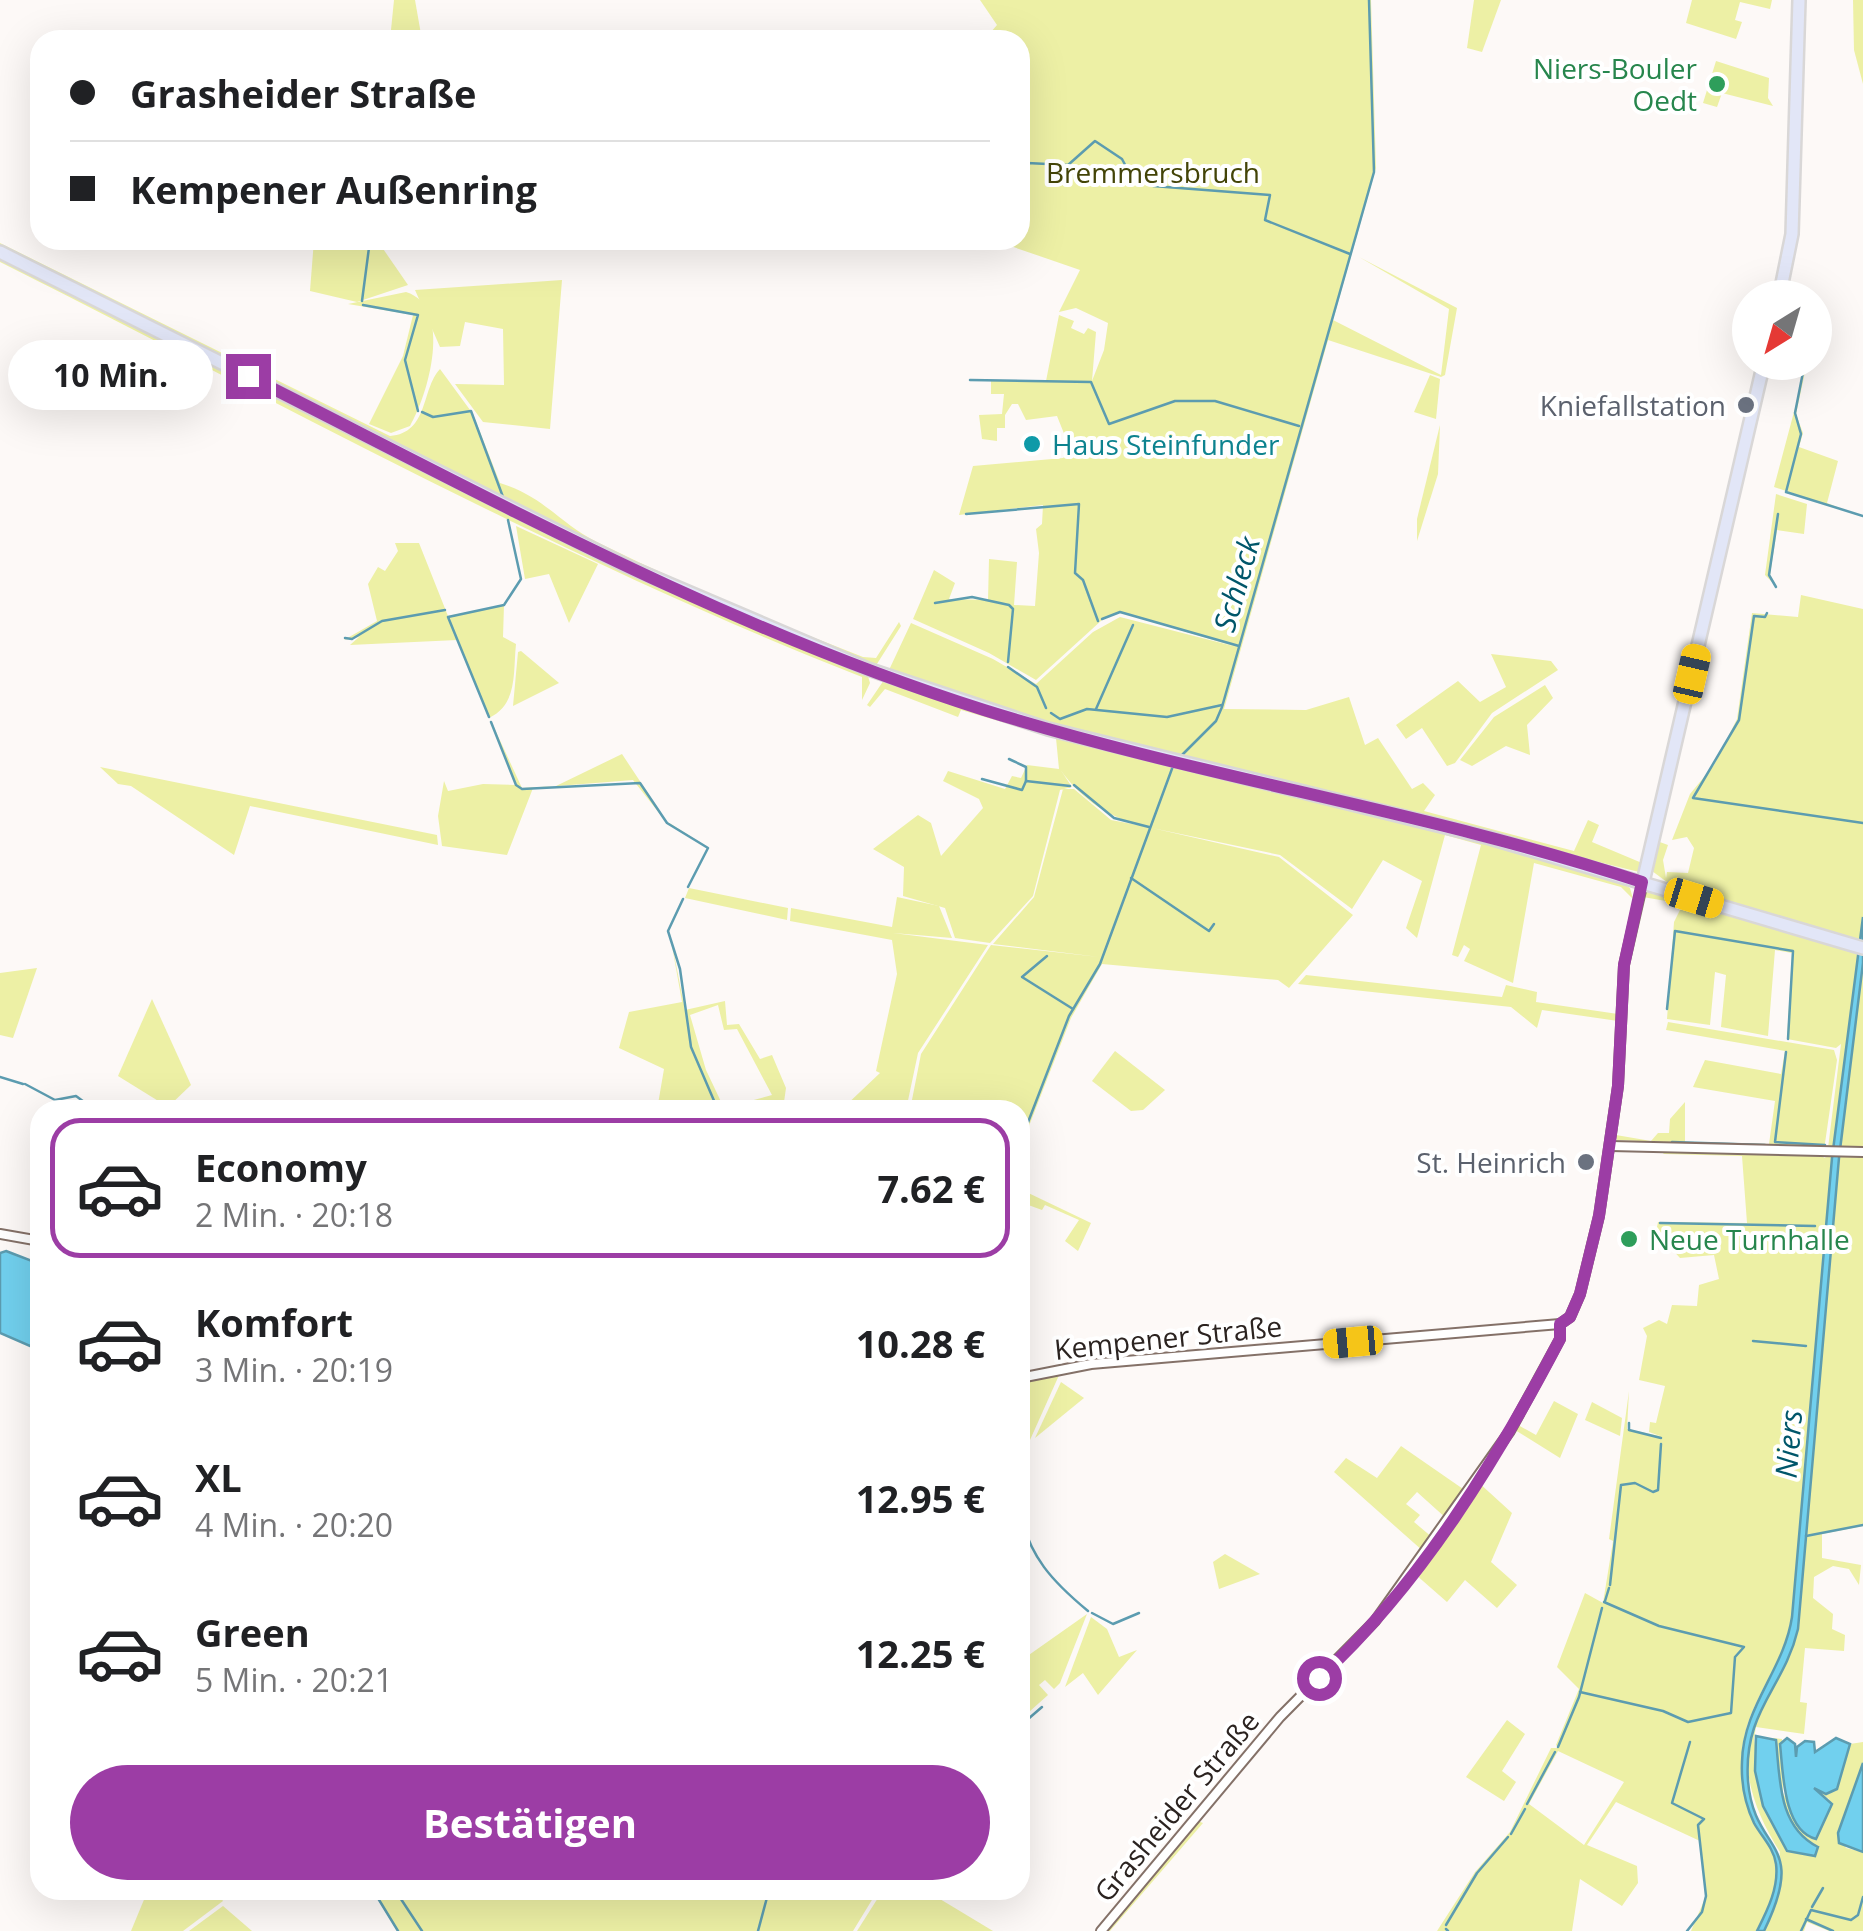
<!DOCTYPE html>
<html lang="de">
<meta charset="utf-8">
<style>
:root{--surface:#fff;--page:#f6f6f6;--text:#202124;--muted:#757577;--line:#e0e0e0;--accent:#9c3da5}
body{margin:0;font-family:"Open Sans",sans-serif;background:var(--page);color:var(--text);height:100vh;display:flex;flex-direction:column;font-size:38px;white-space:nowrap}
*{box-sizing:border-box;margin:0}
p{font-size:32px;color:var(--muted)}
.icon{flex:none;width:55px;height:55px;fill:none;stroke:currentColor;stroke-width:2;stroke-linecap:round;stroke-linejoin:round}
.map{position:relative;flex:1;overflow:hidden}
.side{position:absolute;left:30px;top:1100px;width:1000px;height:800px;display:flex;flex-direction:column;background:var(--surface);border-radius:30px;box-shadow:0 10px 40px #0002}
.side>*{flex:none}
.hud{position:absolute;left:30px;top:30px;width:1000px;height:220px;border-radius:30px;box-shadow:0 10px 40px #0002;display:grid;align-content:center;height:220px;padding:0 40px;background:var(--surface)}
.needle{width:65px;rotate:217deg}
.buttons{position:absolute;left:1732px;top:280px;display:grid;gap:20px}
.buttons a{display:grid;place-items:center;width:100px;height:100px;border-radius:50%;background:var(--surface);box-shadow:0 10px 40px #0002;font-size:50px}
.end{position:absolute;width:45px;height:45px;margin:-22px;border:12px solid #9c3da5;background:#fff;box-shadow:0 0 0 5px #fff}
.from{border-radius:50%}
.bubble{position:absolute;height:70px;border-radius:35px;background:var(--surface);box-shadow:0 10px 40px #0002;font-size:32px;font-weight:700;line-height:70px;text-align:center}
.car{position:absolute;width:30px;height:60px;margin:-30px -15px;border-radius:12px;box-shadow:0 0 8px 2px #0007;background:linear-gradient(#f5c518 24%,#345 0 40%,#f5c518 0 76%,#345 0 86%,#f5c518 0)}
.hud b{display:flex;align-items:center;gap:35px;height:95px;font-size:38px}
.hud b+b{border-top:2px solid var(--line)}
.hud i{width:25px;height:25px;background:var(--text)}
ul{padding:18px 0 0;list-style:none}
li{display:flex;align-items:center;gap:30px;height:140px;margin:0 20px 15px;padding:0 20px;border:5px solid transparent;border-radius:30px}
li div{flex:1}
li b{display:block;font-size:38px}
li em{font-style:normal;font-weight:700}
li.selected{border-color:var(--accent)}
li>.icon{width:90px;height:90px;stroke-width:1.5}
.button{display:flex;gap:20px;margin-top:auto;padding:20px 40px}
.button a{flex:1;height:115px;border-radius:60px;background:var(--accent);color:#fff;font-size:40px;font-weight:700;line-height:115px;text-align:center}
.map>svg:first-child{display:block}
.green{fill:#edf0a5;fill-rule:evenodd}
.water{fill:#71d0ee;stroke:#5c9cb0;stroke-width:2.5}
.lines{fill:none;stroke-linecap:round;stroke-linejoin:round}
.stream{stroke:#5c9cb0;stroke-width:2.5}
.minor-casing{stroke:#847168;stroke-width:12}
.major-casing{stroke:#d9d7d7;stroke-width:16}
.minor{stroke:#fff;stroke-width:8}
.major{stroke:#e2e6f7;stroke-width:11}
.route{stroke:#9c3da5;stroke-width:12}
.leisure-dot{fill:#2e9e5b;stroke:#fff;stroke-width:4}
.worship-dot{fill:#6b7280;stroke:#fff;stroke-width:4}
.culture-dot{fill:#0f9aa8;stroke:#fff;stroke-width:4}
.labels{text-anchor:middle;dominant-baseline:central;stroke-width:8;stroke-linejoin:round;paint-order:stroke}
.leisure-label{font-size:28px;fill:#27864d;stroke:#fff;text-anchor:end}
.park-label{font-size:28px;fill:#434407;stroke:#fff}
.worship-label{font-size:28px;fill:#5b616d;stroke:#fff;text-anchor:end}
.culture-label{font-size:28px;fill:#0d838f;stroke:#fff;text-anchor:start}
.street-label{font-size:28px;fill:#2b2320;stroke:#fff}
.water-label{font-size:30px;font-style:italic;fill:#00566a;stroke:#fff}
</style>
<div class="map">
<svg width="1863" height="1931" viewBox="0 0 1863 1931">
<rect width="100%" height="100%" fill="#fdf9f7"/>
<!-- green -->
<g class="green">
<path d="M394 0H415L422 40H390Z"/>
<path d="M980 0H1371L1376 168 1333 320 1441 375 1449 309 1359 257 1457 308 1445 375 1441 377 1328 340 1224 709 1306 710 1349 697 1365 745 1378 738 1412 789 1423 783 1435 795 1424 811 1574 851 1588 820 1599 825 1592 842 1642 863 1639 872 1047 725 889 670 911 623 993 659 1036 684 1093 632 1120 617 1237 647 1119 612 1102 620 1036 680 989 653 913 619 934 570 955 583 949 599 988 600 989 559 1017 562 1014 605 1035 606 1039 553 1036 529 1042 524 1043 505 959 515 973 466 1063 458 1071 451 1057 416 1026 420 1018 404H1012L1005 415V428H997V441L982 439 979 415 1002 414 1004 394H991V381L970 380 1046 381 1059 315 1074 321 1071 328 1084 334 1088 328 1096 332 1092 381 1104 350 1108 323 1076 308 1059 312 1080 270 993 240H1020V40H984L997 25Z"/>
<path d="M1474 0H1501L1482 52 1467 48Z"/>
<path d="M1692 0H1772L1770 9 1740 2 1735 20 1742 22 1736 39 1686 23Z"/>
<path d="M1853 0H1863V84L1854 50Z"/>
<path d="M1716 61 1769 78 1768 98 1773 106 1722 93 1717 107 1703 103Z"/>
<path d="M314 240H377L408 285 357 302 310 291Z"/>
<path d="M0 243 390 436C429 433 421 389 440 369L473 414 500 483C545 497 559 523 597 542 684 585 773 622 863 657L876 658 899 622 901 626 875 667 677 586 0 249Z"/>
<path d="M0 254 653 580 867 673 870 683 862 700V677C565 561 284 404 0 262Z"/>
<path d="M562 280 550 429 483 422 455 384 504 385 503 329 465 322 460 346 440 347 415 290Z"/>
<path d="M406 292C454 307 428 396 410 426L391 433 369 424 403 356 413 315 348 304Z"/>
<path d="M1807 363 1796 414 1803 433 1799 447 1838 461 1827 503 1863 517 1774 487Z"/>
<path d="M1430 375 1440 379 1436 419 1414 412Z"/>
<path d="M1440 425 1438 474 1417 541V519Z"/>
<path d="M1776 494 1807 504 1804 534 1777 530 1770 575 1777 587 1765 575Z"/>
<path d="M516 526 598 564 569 623 549 574 525 579Z"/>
<path d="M395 543H419L448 616 504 605 522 579 504 605 503 637 516 644C513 673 518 704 489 718L457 640 350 645 359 637 344 640 377 621 368 584 378 567 385 571 398 551Z"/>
<path d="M1801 595 1863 609V917L1833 1150 1828 1148 1841 1044 1836 1048 1787 1039 1792 953 1775 950 1768 1036 1721 1027 1726 975 1715 972 1710 1025 1667 1019 1674 922 1683 904 1643 897 1647 890 1675 888 1652 871 1657 841 1668 845 1663 860 1666 878 1667 872 1688 873 1694 848 1687 837 1672 840 1690 794 1714 765 1737 719 1752 613 1798 617Z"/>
<path d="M521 651 559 683 513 706 518 652Z"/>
<path d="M1491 654 1551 661 1558 670 1492 713 1455 763 1447 766 1422 728 1406 739 1396 725 1458 681 1480 702 1506 687Z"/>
<path d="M884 680 1612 877 1630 888 1633 899 1621 887 1534 863 1513 983 1464 961 1470 949 1464 945 1458 957 1452 955 1481 845 1445 835 1417 938 1406 928 1422 881 1383 860 1352 909 1280 855 1152 828 1279 857 1353 915 1289 988 1278 980 1102 964 1071 1018 1020 1149V1110H910L921 1054 991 945 1099 957 993 944 1034 897 1063 789H1074L1111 820 1148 827C1111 819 1081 800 1060 769L1072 787 1060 790 1033 896 990 943 955 938 945 908 903 896 904 867 873 849 918 815 931 823 941 856 983 808 979 799 943 781 948 771 1005 789 1012 776 1021 778 1027 765 1059 769 1056 738 961 710 958 717 885 689 870 707 867 705Z"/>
<path d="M1545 685 1553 698 1527 725 1530 755 1506 746 1472 766 1460 760 1494 717Z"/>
<path d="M491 721 522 788 556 786 622 754 667 822 671 824 709 848 667 823 633 780 533 788 507 855 442 846 438 816 444 781 448 791 483 784 515 785Z"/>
<path d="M100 767 437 835 438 845 250 806 234 855 131 786 118 784Z"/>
<path d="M689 888 788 908 787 920 685 898Z"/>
<path d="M897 897 939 906 952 938 893 933 988 945 918 1053 906 1110H841L880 1073 876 1071 897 974 892 940 790 921 791 908 892 927Z"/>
<path d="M669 929 685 1010 725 1001 727 1025 739 1024 760 1059 772 1055 786 1088 784 1102 757 1110H657L664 1069 619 1048 629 1012 682 1002ZM718 1005 724 1030 737 1029 772 1095 724 1108 706 1070 690 1015Z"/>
<path d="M1863 963V1151L1840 1150Z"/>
<path d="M37 968 13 1038 0 1035V973Z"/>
<path d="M1306 975 1502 997 1506 985 1537 992 1536 1002 1618 1014V1021L1542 1010 1537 1028 1511 1007 1298 984Z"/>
<path d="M152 999 191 1085 168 1107 118 1076Z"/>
<path d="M1668 1022 1834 1050 1837 1060 1824 1150 1617 1140 1616 1135 1651 1141 1658 1133H1669L1670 1119 1685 1102V1142L1769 1144 1775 1101 1693 1087 1705 1060 1781 1074 1785 1051 1666 1030Z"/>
<path d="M1115 1051 1165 1090 1143 1110 1131 1111 1092 1081Z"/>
<path d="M1659 1149 1822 1154 1824 1158 1833 1154 1792 1617C1784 1667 1745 1702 1742 1754 1741 1773 1747 1805 1755 1823 1761 1837 1775 1848 1776 1864 1779 1888 1767 1911 1757 1931H1691L1706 1896 1700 1841 1616 1802 1587 1845 1637 1866 1638 1883 1622 1906 1580 1879 1572 1931H1437L1475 1872 1510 1832 1551 1748H1559L1556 1745 1579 1689 1557 1667 1585 1593 1603 1603 1613 1541 1609 1539 1629 1391 1627 1429 1660 1436 1649 1432 1650 1422 1656 1423 1665 1386 1639 1380 1647 1336 1643 1328 1659 1320 1667 1324 1672 1305 1697 1306 1699 1285 1719 1279 1714 1255 1680 1258 1656 1232 1658 1222 1747 1223 1742 1156 1664 1154ZM1558 1751 1624 1782 1584 1845 1529 1804Z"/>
<path d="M1839 1155H1863V1526L1822 1534V1558L1861 1565 1859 1585 1849 1569 1833 1566 1814 1577 1813 1598 1833 1614 1832 1629 1845 1635 1844 1651 1805 1648 1800 1702 1807 1703 1804 1734 1756 1727 1754 1738 1763 1806 1780 1835 1815 1844C1772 1828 1786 1771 1773 1738L1782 1739 1783 1793 1806 1835 1831 1808 1829 1799C1810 1787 1804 1773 1814 1752L1810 1769 1815 1787 1834 1792 1850 1744 1863 1742V1763L1838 1833 1846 1848 1863 1852V1931H1829L1807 1922 1804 1931H1764L1771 1916 1780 1852C1752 1808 1734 1757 1760 1706 1773 1679 1791 1659 1798 1629Z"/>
<path d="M1020 1189 1091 1223 1078 1251 1065 1241 1079 1220 1045 1205 1042 1210 1020 1202Z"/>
<path d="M1552 1363 1518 1425 1536 1435 1554 1401 1578 1414 1560 1458 1515 1430 1484 1482 1481 1477Z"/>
<path d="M1060 1373 1030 1440 1020 1494V1380Z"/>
<path d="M1061 1382 1084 1398 1035 1438Z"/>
<path d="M1592 1402 1622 1418 1620 1436 1585 1420Z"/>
<path d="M1506 1431 1507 1433 1395 1589 1423 1551 1334 1472 1346 1458 1377 1478 1401 1446 1466 1491ZM1417 1492 1447 1519 1433 1538 1414 1522 1420 1515 1406 1504Z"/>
<path d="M1478 1482 1512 1513 1491 1562 1517 1585 1497 1608 1465 1580 1447 1602 1415 1574 1379 1622Z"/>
<path d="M1225 1554 1260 1574 1219 1589 1213 1562Z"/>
<path d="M1087 1614 1060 1683 1054 1689 1045 1680 1039 1685 1048 1695 1020 1720V1651L1026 1657Z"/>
<path d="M1091 1617 1107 1629 1119 1657 1137 1650 1098 1695 1083 1673 1065 1687Z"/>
<path d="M1507 1720 1525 1734 1502 1771 1516 1782 1504 1801 1466 1777Z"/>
<path d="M1198 1821 1203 1823 1110 1931H1104Z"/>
<path d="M148 1890H216L223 1901 183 1931H131Z"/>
<path d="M372 1890H675L688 1899 681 1890H878L853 1931H397Z"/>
<path d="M883 1890H925L993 1931H857Z"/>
<path d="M223 1906 252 1931H189Z"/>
</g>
<!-- water -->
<g class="water">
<path d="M1863 917V963L1839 1158 1798 1629C1784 1689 1743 1710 1748 1781 1754 1855 1809 1838 1764 1931H1757C1767 1911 1779 1888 1776 1864 1774 1848 1761 1836 1754 1823 1745 1804 1741 1783 1742 1762 1743 1706 1784 1670 1792 1617L1832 1158Z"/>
<path d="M6 1251 40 1264V1334L30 1346 0 1333V1253Z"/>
<path d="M1756 1736 1776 1740C1780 1779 1778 1827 1818 1847L1815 1856 1787 1851 1763 1806 1755 1771Z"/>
<path d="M1787 1738 1795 1744 1796 1757 1797 1747 1805 1741 1814 1742 1815 1752 1836 1738 1850 1744 1837 1789 1826 1794 1814 1788 1832 1804 1816 1839C1783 1831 1783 1771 1780 1744Z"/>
<path d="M1863 1763V1852L1839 1843 1838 1833Z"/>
</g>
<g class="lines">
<!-- stream -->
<g class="stream">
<path d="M1020 168 1027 163 1068 165 1095 141 1122 159 1130 174 1153 186 1270 195 1265 220 1350 254"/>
<path d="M362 301 370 240"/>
<path d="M363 305 418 315 405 360 418 411"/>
<path d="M1815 337 1821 322"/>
<path d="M1805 362 1795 413 1801 434 1786 492 1863 516"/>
<path d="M970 380 1091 382 1109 424 1175 401H1215L1299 426"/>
<path d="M422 412 433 417 471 411 503 497"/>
<path d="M966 514 1079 504 1075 573 1083 580 1098 621"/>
<path d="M1776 587 1769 575 1778 514"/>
<path d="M935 603 972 597 1009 605 1013 609 1008 662"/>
<path d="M1767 613 1765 617 1754 616 1739 720 1693 798 1863 823"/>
<path d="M1102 619 1120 612 1239 646"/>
<path d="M345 638 352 639 382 621 445 610"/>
<path d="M1008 667 1037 687 1046 708"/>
<path d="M1096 709 1133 625"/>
<path d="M1051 713 1060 719 1087 709 1167 717 1222 705"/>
<path d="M489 717 448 617 504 605 521 579 508 520"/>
<path d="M491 722 516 785 522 789 640 783 667 823 708 848 688 887"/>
<path d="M1181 756 1216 721 1222 707 1374 172 1369 0"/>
<path d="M1009 759 1026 767V781"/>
<path d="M982 779 1022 790 1026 781 1070 786"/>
<path d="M1074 785 1114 818 1149 827"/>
<path d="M1131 878 1209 931 1214 924"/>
<path d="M683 899 668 931 680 969 691 1047 718 1110"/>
<path d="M1047 956 1022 977 1073 1009"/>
<path d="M1667 1009 1675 931 1793 951 1788 1039"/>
<path d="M1786 1052 1775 1142 1825 1145"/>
<path d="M0 1077 23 1084"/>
<path d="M25 1084 55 1100 76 1096 95 1110"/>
<path d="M199 1103 202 1108"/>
<path d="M1672 1142 1765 1145"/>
<path d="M1020 1143 1069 1016 1100 964 1173 766"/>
<path d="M1660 1223 1815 1226"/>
<path d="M1753 1341 1806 1346"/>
<path d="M1629 1423V1430L1661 1438"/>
<path d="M1020 1510C1028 1556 1053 1582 1088 1611"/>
<path d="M1806 1536 1863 1525"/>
<path d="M1610 1585 1621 1485 1635 1483 1653 1492 1658 1490 1661 1444"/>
<path d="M1605 1601 1609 1588"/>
<path d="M1092 1613 1113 1624 1139 1613"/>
<path d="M1580 1692 1663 1711 1688 1722 1731 1713 1735 1657 1744 1647 1659 1626 1604 1602"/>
<path d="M1020 1726 1042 1707"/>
<path d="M1558 1747 1579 1697 1602 1608"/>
<path d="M1527 1804 1555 1752"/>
<path d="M1511 1834 1525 1809"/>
<path d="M373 1890 398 1931"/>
<path d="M395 1890 422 1931"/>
<path d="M1812 1907 1823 1888"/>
<path d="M1806 1919 1833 1931"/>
<path d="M1446 1925 1477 1873 1508 1837"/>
<path d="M1446 1929 1448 1931"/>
<path d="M758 1931 769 1890"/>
<path d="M1687 1931 1702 1912 1706 1896 1698 1825 1704 1819 1672 1803 1690 1742"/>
<path d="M1801 1931 1811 1910 1851 1920 1858 1915 1863 1897"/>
</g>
<defs>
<g id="minor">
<path d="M1611 1146 1863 1152"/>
<path d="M0 1234 40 1241"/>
<path d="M1560 1324 1570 1317 1580 1294 1599 1216 1618 1086 1624 965 1643 882"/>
<path d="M1020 1378 1091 1364 1560 1324"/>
<path d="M1101 1931 1280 1717 1375 1621 1510 1431 1560 1339V1324"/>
</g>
<g id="major">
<path d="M0 252 627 566 868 669 1048 729 1490 838 1863 948"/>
<path d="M1779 298 1792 234 1799 0"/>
<path d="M1643 882 1764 362"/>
</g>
</defs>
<!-- minor casing -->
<use href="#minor" class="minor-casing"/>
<!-- major casing -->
<use href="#major" class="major-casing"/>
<!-- minor -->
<use href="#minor" class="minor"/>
<!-- major -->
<use href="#major" class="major"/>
</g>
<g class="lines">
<!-- route -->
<path class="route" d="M248 376C488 497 727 629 984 710 1201 778 1427 811 1642 882L1624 965 1618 1086 1599 1216 1580 1294 1570 1317 1560 1324V1339C1497 1460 1420 1585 1319 1678"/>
</g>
<!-- markers -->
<g class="leisure-dot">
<circle cx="1717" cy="84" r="10"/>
<circle cx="1629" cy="1239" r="10"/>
</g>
<g class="worship-dot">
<circle cx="1746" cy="405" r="10"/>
<circle cx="1586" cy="1162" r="10"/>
</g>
<circle class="culture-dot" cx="1032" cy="444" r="10"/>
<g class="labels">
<!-- leisure labels -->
<g class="leisure-label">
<text x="1697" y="68">Niers-Bouler<tspan x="1697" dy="32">Oedt</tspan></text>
<text x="1649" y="1239" text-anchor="start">Neue Turnhalle</text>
</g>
<!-- park labels -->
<g class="park-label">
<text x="1153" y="172">Bremmersbruch</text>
</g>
<!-- worship labels -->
<g class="worship-label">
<text x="1726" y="405">Kniefallstation</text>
<text x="1566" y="1162">St. Heinrich</text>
</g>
<!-- culture labels -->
<g class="culture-label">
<text x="1052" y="444">Haus Steinfunder</text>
</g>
<!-- street labels -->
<g class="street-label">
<text transform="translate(1168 1337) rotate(-6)">Kempener Straße</text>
<text transform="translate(1176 1806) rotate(-50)">Grasheider Straße</text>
</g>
<!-- water labels -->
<g class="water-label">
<text transform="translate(1236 584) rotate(-74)">Schleck</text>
<text transform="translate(1788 1444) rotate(-85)">Niers</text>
</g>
</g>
</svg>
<div class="buttons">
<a><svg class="needle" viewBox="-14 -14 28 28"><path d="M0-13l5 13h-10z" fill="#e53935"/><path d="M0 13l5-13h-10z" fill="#757577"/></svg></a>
</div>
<i class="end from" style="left:1319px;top:1678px"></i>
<i class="end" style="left:248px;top:376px"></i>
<div class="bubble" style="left:8px;top:340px;width:205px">10 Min.</div>
<i class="car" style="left:1692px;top:674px;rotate:13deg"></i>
<i class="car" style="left:1694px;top:898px;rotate:107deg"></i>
<i class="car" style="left:1353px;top:1342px;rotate:265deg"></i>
<div class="hud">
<b><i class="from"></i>Grasheider Straße</b>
<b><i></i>Kempener Außenring</b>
</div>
<section class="side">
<ul>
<li class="selected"><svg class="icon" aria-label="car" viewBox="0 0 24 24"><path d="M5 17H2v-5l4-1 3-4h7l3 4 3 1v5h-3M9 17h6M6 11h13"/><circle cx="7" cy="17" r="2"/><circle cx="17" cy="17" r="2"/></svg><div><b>Economy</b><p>2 Min. · 20:18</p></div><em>7.62 €</em></li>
<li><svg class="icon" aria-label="car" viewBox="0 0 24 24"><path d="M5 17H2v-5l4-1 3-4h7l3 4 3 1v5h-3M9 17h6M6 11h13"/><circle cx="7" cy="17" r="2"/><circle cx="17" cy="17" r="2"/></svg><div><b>Komfort</b><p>3 Min. · 20:19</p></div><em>10.28 €</em></li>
<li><svg class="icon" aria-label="car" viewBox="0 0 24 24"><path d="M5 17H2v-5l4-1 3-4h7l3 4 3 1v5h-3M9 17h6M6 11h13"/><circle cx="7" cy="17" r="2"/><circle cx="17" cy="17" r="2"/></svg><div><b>XL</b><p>4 Min. · 20:20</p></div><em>12.95 €</em></li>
<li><svg class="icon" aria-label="car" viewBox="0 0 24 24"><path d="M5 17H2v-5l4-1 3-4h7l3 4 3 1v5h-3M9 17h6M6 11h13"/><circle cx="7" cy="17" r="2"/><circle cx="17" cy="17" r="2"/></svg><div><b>Green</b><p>5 Min. · 20:21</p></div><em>12.25 €</em></li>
</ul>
<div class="button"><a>Bestätigen</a></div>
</section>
</div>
